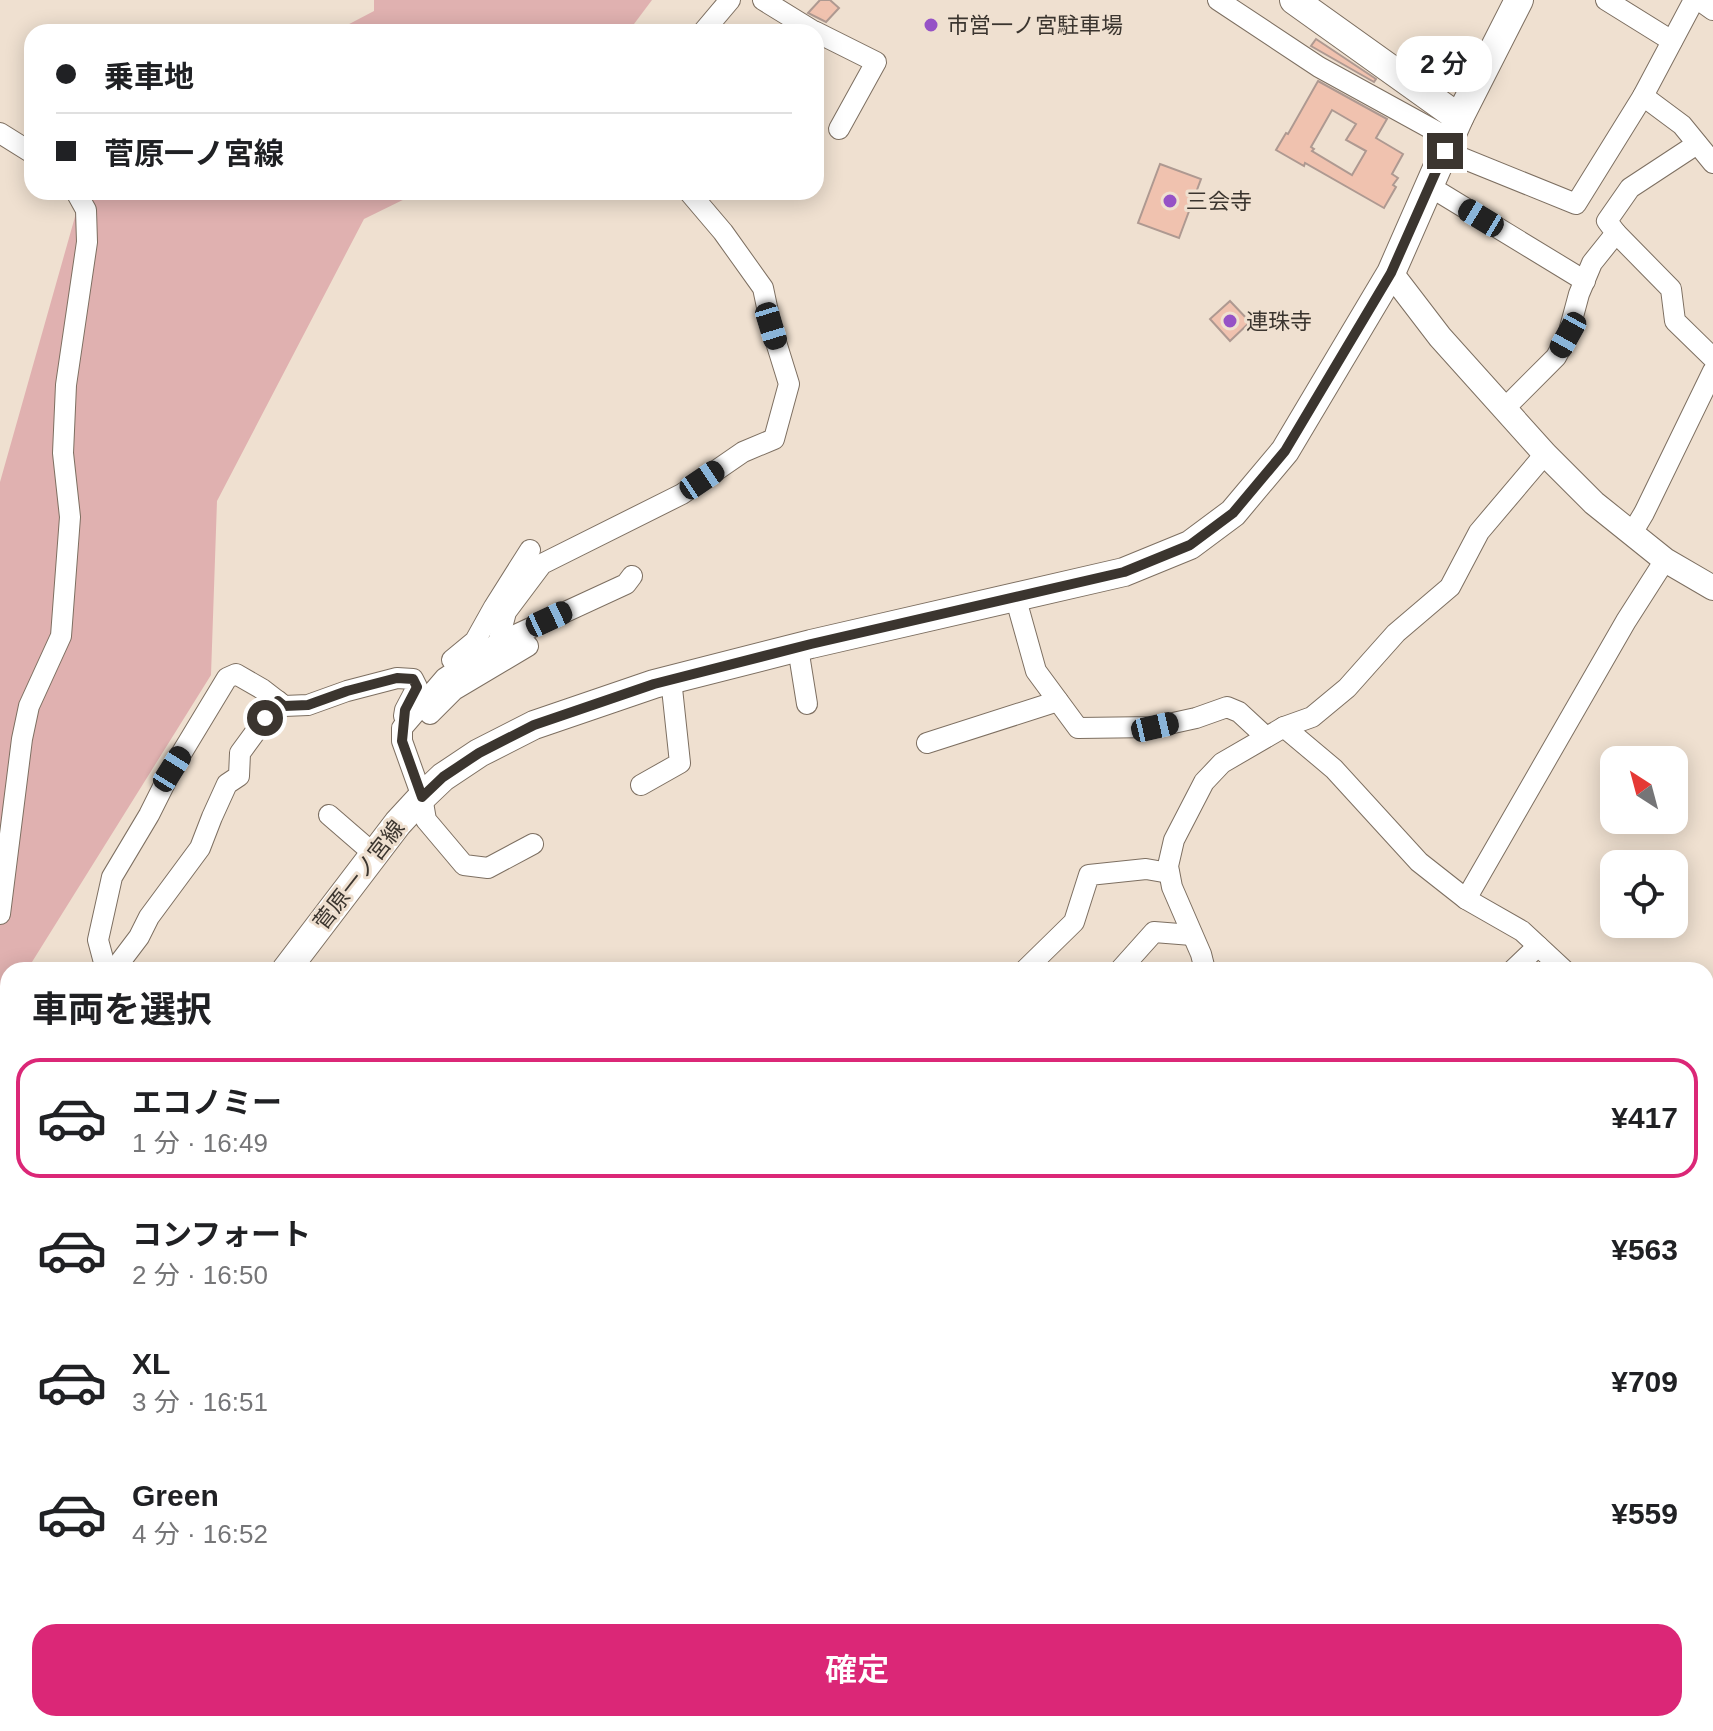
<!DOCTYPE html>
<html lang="ja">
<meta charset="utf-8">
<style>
:root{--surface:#fff;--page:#f6f6f6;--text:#202124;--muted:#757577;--line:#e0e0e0;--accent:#db2777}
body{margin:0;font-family:Helvetica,"Noto Sans JP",sans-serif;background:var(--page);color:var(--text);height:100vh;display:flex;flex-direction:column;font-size:30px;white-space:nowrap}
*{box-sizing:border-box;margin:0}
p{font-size:26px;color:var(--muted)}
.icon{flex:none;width:44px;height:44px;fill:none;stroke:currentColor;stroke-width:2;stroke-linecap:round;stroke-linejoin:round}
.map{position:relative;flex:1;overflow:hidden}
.panel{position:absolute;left:0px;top:962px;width:1714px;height:770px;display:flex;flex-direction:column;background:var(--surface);border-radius:24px 24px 0 0;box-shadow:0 4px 20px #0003}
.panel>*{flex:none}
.guide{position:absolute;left:24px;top:24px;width:800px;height:176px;border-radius:24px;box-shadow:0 4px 20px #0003;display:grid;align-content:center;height:176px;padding:0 32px;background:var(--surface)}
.needle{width:52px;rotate:324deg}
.buttons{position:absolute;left:1600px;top:746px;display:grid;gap:16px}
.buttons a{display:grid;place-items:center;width:88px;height:88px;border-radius:16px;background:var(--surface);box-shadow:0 4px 20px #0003;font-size:40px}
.end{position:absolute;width:36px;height:36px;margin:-18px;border:10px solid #3b352f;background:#fff;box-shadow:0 0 0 4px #fff}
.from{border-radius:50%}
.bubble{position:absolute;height:56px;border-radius:24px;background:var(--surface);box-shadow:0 4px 20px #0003;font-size:26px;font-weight:600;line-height:56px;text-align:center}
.car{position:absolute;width:24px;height:48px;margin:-24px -12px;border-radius:10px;box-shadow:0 0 6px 2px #0007;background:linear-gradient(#222 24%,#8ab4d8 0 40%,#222 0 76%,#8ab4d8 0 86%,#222 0)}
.guide b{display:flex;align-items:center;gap:28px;height:76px;font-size:30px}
.guide b+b{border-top:2px solid var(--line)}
.guide i{width:20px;height:20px;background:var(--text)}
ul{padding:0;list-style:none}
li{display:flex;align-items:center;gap:24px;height:120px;margin:0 16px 12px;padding:0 16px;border:4px solid transparent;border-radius:24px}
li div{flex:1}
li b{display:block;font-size:30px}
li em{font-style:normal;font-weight:600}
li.active{border-color:var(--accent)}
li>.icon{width:72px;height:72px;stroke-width:1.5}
h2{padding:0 32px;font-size:36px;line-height:96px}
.button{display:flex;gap:16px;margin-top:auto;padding:16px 32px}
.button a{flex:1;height:92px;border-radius:24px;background:var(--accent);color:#fff;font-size:32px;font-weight:600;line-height:92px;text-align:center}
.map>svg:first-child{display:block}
.built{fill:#ebd6c0}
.green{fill:#e0b1b0}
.building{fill:#f0c2af;stroke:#ae9991;stroke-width:2;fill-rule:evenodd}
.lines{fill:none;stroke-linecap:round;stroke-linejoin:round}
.minor-casing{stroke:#7d6f61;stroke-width:22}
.tertiary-casing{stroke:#7d6f61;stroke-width:26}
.secondary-casing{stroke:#7d6f61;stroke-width:30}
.minor{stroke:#fff;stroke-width:20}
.tertiary{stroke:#fff;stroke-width:24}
.secondary{stroke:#fff;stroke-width:28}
.route{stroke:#3b352f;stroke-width:10}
.poi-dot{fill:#9652c6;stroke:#efe0d0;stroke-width:3}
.labels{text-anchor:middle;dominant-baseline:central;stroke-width:6;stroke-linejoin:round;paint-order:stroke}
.poi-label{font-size:22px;fill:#3b352f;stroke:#efe0d0;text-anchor:start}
.street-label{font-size:22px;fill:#3b352f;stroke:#efe0d0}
</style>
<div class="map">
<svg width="1713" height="1731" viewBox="0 0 1713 1731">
<rect width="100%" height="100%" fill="#efe0d0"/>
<!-- built -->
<path class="built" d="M1706 1202 1713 1209V1518L1706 1524Z"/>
<!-- green -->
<g class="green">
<path d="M374 0H652L628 32H334L374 11Z"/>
<path d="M82 192H419L364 219 217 501 211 675 27 970H8V1318L0 1329V482Z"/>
</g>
<!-- building -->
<g class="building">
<path d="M820 0H830L839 8 826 22 808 13Z"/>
<path d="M1316 39 1376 79 1374 82 1311 46Z"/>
<path d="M1318 81 1387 119 1376 138 1403 154 1392 174 1398 178 1393 185 1396 187 1384 208 1305 163 1304 166 1276 150 1286 133 1288 134ZM1332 110 1356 124 1346 140 1366 151 1352 175 1312 151 1314 149 1311 147Z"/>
<path d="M1160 164 1201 179 1179 238 1138 223Z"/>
<path d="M1230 301 1250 322 1230 341 1210 319Z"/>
</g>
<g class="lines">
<defs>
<g id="minor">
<path d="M763 0 815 32"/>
<path d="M1218 0 1319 67 1450 139"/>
<path d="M1606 0 1672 41"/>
<path d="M1694 0 1643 96 1682 125 1713 163"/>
<path d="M1699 0 1713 10"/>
<path d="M703 32 730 0"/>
<path d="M816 32 876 62 839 129"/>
<path d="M0 133 32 153"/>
<path d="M1445 151 1576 204 1643 96"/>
<path d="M1429 186 1585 281"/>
<path d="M1616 233 1671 289 1675 321 1713 358"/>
<path d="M1505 408 1556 357 1568 335 1579 294 1592 263 1616 233 1607 221 1630 188 1697 144"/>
<path d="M1632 533 1644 513 1713 371"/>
<path d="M1015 596 1036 671 1078 728 1155 727 1196 718 1227 707 1239 712 1266 737"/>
<path d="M498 643 626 584 632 576"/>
<path d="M798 648 807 704"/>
<path d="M452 660 475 641 494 607 530 550"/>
<path d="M430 714 454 690 528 646"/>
<path d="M1284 727 1334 769 1419 862 1466 899 1522 931 1564 970"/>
<path d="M927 743 1058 701"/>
<path d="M641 785 680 763 671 679"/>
<path d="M329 815 374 854"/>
<path d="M533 844 488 868 464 865 426 820 422 797 402 741V728L445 678 498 643 506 612 542 564 682 494 743 452 774 439 789 384 771 326 763 288 723 232 689 192"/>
<path d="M1466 899 1626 621 1665 560"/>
<path d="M0 914 22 739 29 706 61 636 70 517 63 453 66 385 87 242 86 210 76 192"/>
<path d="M106 970 98 940 112 877 149 815 172 769 227 678 236 674 262 689 284 706 308 705 347 691 397 678 413 679 417 687 405 710 404 716"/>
<path d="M114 970 139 937 149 917 200 848 212 817 227 784 239 776 240 753 278 701"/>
<path d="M1025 970 1074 922 1089 875 1146 869 1169 873"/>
<path d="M1120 970 1154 932 1192 935"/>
<path d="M1205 970 1201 954 1172 887 1168 866 1174 840 1204 782 1222 763 1284 727 1312 717 1347 688 1396 633 1450 587 1479 532 1545 454"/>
<path d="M1513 970 1538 946"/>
<path d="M1706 1110 1713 1098"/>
<path d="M0 1133 8 1141"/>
<path d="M1706 1192 1713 1199"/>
<path d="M1044 1724 1059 1731"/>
<path d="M1394 1724 1402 1731"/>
<path d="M382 1731 391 1724"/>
<path d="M723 1731 731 1724"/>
<path d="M1269 1731 1278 1724"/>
<path d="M1428 1731 1435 1724"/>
</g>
<g id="tertiary">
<path d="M1391 273 1440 337 1545 454 1594 503 1665 560 1713 588"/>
<path d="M0 1411 8 1401"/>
</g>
<g id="secondary">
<path d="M1294 0 1459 118"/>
<path d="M286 970 398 823 422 797 443 777 479 753 534 725 654 684 811 644 1124 572 1190 545 1233 513 1285 451 1391 273 1459 118 1519 0"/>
<path d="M0 1239 8 1236"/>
</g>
</defs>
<!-- minor casing -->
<use href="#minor" class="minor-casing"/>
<!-- tertiary casing -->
<use href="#tertiary" class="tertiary-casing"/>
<!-- secondary casing -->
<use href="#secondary" class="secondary-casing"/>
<!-- minor -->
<use href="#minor" class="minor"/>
<!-- tertiary -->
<use href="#tertiary" class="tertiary"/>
<!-- secondary -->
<use href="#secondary" class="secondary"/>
</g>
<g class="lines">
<!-- route -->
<path class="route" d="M265 718 278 701 284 706 308 705 347 691 397 678 413 679 417 687 405 710 402 741 422 797 443 777 479 753 534 725 654 684 811 644 1124 572 1190 545 1233 513 1285 451 1391 273 1445 151"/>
</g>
<!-- markers -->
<g class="poi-dot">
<circle cx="931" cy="25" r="8"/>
<circle cx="1170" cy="201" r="8"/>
<circle cx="1230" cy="321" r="8"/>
</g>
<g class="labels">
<!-- poi labels -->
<g class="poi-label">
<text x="947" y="25">市営一ノ宮駐車場</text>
<text x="1186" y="201">三会寺</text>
<text x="1246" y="321">連珠寺</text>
</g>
<!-- street labels -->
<g class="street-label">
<text transform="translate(359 875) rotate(-52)">菅原一ノ宮線</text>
</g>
</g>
</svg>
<div class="buttons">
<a><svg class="needle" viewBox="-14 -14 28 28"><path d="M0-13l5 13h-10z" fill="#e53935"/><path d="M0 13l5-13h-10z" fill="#757577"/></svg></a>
<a><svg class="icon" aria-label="locate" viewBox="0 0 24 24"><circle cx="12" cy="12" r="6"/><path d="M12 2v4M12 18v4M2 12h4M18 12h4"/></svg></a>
</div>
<i class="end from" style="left:265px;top:718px"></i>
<i class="end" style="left:1445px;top:151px"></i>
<div class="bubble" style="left:1396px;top:36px;width:96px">2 分</div>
<i class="car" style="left:1481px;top:218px;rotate:301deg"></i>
<i class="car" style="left:771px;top:326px;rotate:163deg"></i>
<i class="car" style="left:1568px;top:335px;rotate:209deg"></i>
<i class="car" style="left:702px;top:480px;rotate:56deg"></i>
<i class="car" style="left:549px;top:619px;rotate:65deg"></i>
<i class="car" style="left:1155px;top:727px;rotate:77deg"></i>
<i class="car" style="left:172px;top:769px;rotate:32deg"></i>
<div class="guide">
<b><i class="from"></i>乗車地</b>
<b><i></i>菅原一ノ宮線</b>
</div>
<section class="panel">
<h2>車両を選択</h2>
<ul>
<li class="active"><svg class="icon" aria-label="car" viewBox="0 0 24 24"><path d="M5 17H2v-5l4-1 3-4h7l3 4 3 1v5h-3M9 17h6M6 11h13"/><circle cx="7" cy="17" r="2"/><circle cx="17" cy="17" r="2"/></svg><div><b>エコノミー</b><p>1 分 · 16:49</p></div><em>¥417</em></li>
<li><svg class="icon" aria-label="car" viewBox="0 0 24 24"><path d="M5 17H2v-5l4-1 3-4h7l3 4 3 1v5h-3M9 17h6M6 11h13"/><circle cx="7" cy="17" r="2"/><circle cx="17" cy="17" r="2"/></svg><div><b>コンフォート</b><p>2 分 · 16:50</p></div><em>¥563</em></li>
<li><svg class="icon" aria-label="car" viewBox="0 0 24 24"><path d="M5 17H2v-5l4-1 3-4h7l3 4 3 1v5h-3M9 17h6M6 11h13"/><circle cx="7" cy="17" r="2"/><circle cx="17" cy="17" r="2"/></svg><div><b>XL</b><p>3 分 · 16:51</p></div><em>¥709</em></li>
<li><svg class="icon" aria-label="car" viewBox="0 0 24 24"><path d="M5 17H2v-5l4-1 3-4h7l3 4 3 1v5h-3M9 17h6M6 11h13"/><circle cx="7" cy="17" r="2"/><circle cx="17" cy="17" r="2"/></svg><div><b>Green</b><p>4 分 · 16:52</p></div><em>¥559</em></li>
</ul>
<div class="button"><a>確定</a></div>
</section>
</div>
